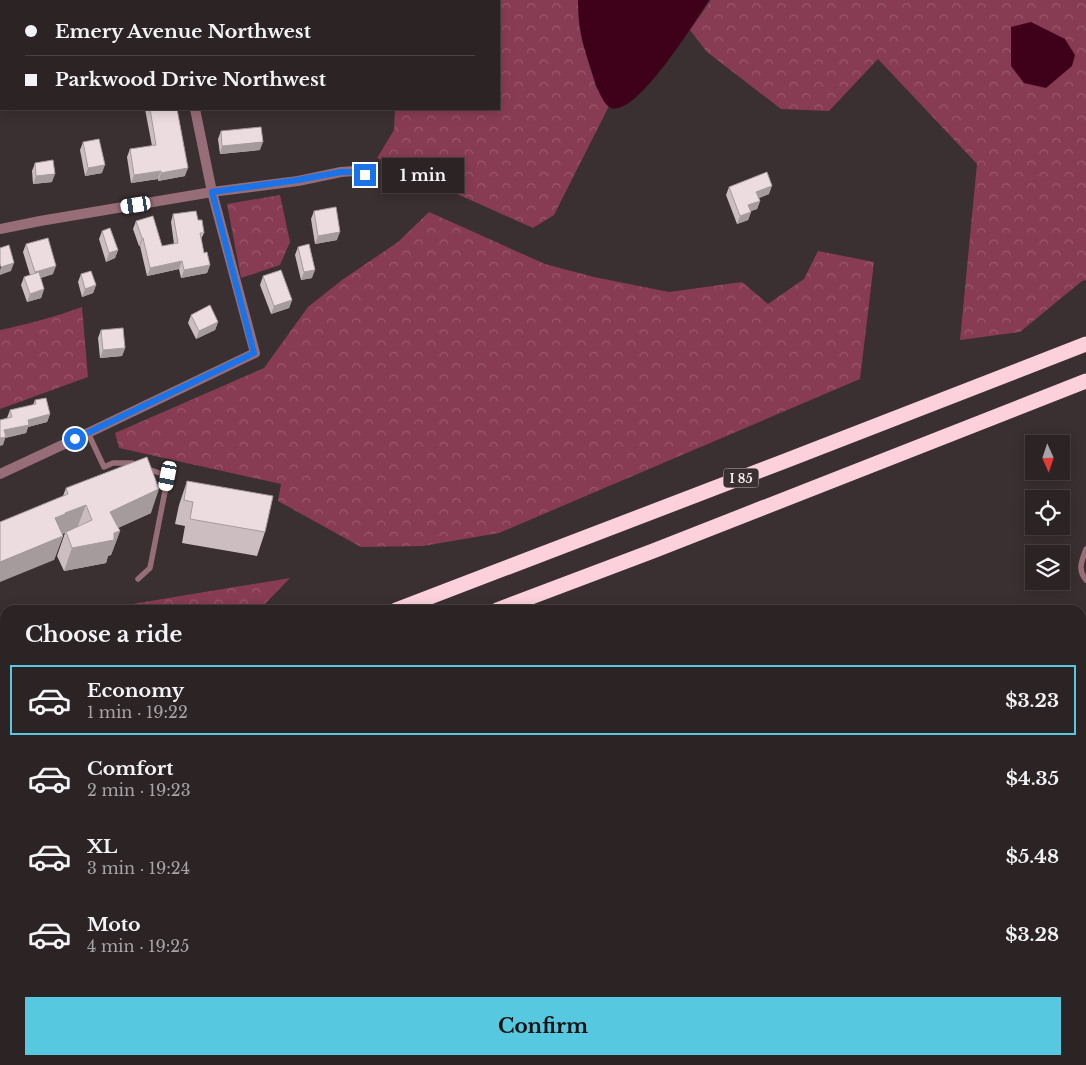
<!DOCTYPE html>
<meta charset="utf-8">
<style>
:root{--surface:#2c2325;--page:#382f32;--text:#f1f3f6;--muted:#a6a4a7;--line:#484042;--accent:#56c9e0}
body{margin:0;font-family:"Libre Baskerville",serif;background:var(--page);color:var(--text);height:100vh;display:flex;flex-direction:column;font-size:19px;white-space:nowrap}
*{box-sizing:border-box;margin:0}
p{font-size:16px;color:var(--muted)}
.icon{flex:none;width:28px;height:28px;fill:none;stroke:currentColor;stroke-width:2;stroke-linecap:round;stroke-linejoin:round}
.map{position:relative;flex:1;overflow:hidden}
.drawer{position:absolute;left:0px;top:605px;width:1086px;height:460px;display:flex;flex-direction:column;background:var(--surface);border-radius:15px 15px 0 0;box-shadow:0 2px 12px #0003,0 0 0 1px var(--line)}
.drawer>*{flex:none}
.banner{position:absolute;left:0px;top:0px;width:500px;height:110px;box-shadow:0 2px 12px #0003,0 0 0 1px var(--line);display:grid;align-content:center;height:110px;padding:0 25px;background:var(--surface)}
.needle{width:32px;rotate:177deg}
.fabs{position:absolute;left:1025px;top:435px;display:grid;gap:10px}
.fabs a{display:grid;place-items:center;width:45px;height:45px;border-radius:0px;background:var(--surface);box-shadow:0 2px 12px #0003,0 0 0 1px var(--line);font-size:25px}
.end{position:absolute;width:22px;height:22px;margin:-11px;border:6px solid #1a73e8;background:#fff;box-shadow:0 0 0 2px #fff}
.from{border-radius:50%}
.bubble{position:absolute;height:35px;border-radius:0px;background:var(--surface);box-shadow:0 2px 12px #0003,0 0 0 1px var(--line);font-size:16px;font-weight:800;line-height:35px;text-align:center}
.car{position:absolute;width:15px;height:30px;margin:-15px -8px;border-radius:6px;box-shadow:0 0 4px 1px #0007;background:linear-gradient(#fff 24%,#345 0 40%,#fff 0 76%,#345 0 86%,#fff 0)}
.banner b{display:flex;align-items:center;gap:18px;height:48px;font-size:19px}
.banner b+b{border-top:1px solid var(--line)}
.banner i{width:12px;height:12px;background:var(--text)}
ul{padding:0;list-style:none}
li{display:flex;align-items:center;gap:15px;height:70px;margin:0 10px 8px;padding:0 15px;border:2px solid transparent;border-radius:0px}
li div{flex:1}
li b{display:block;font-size:19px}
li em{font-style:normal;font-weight:800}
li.selected{border-color:var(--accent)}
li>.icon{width:45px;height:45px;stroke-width:1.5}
h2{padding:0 25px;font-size:22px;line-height:60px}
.cta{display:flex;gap:10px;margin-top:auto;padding:10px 25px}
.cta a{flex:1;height:58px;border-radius:0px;background:var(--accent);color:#111;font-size:20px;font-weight:800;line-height:58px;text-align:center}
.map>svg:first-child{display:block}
.forest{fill:url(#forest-crowns)}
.pitch{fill:#883c53}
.water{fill:#3f0019}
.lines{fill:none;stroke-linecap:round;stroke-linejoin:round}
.lane{stroke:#976d77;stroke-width:5.5}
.street{stroke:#976d77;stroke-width:10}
.secondary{stroke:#cf8d9e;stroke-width:10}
.highway{stroke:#fcd1db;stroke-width:15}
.wall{fill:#cbbdc0}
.shaded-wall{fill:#a59a9c}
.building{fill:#ecdcdf;stroke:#a59a9c}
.route{stroke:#1a73e8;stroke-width:6}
.labels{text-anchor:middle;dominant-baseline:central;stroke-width:5;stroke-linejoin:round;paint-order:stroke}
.shield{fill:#3a2f31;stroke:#bdb4b6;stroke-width:1}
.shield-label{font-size:12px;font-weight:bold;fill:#f5edef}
</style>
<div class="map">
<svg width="1086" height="1065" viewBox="0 0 1086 1065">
<defs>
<pattern id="forest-crowns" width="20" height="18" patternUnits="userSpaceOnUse" patternTransform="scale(1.25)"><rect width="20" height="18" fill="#883c53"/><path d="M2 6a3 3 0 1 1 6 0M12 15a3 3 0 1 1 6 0" fill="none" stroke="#99586c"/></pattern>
</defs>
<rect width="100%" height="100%" fill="#3a2f31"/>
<!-- forest -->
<g class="forest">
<path d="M428 0H578L579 25 582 41 596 87 609 106 554 215 533 228 377 158 394 130 395 109H499V1H427Z"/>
<path d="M711 0H1086V280L1082 281 1020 332 960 340 977 164 878 59 829 111 781 109 707 52 690 30Z"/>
<path d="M280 195 290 242 280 265 241 278 227 204Z"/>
<path d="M429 212 545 264 594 277 669 292 742 282 768 304 804 279 818 251 874 262 860 379 499 533 423 546 361 547 278 501 281 484 119 448 115 433 264 368 308 307 342 280 398 242Z"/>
<path d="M82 307 88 377 0 409V330C28 324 55 317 82 307Z"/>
<path d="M290 578 259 610H96Z"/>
</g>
<!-- pitch -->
<g class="pitch">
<path d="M183 1060H238L241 1065H180Z"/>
<path d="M258 1060H354L344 1065H261Z"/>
</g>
<!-- water -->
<g class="water">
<path d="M578 0H709C696 20 637 117 611 108 603 105 595 83 593 75 584 48 578 29 578 0Z"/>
<path d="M1031 22 1065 39 1075 55 1072 66 1046 88 1024 83 1011 66V27Z"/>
</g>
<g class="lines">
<!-- lane -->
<g class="lane">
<path d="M88 433 104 467 113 463H132L136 465"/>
<path d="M1086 549C1082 561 1077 569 1086 580"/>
<path d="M138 579 150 568 168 476 145 468"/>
<path d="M123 1065 124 1060"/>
<path d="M425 1065 431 1061 437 1060 443 1065"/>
<path d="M548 1065 556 1060"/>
</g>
<!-- street -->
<g class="street">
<path d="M151 0 152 1"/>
<path d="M0 229 40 221 212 192 298 181 341 172 355 171 365 175"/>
<path d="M0 474 88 433 255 353 212 192 195 109"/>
<path d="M642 1060 645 1065"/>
<path d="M847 1060 849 1065"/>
<path d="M900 1065V1060"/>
</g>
<!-- secondary -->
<g class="secondary">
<path d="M1081 954 1086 951"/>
<path d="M0 1011 5 1016"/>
<path d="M0 1035 5 1033"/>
<path d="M38 1065 40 1060"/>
<path d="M938 1065 944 1060"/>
</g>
<!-- highway -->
<g class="highway">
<path d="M396 610 785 461 1086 344"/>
<path d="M497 610 653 551 1086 381"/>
<path d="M0 762 5 760"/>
<path d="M0 803 5 800"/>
</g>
</g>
<!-- wall -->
<g class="wall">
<path d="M145 109H177L185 176 158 181V179L131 183 127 157 130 149 152 146Z"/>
<path d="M221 131 260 150 220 154 218 139Z"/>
<path d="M83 142 102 173 85 176 80 150Z"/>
<path d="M35 163 52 182 33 184 32 171Z"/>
<path d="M729 187 769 194 759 198 760 201 757 209 751 211V212L748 220 737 224 726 195Z"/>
<path d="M314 211 337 240 315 244 311 219Z"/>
<path d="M173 214 198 220 204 233 201 239 204 253 210 265 207 273 181 278 179 269 147 276 140 246H139L133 229 136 221 162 246 174 244 171 222Z"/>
<path d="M102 231 118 250 115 258 106 262 99 239Z"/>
<path d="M26 244 53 274 40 278 44 289 41 298 27 302 21 285 24 277 30 275 23 252Z"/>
<path d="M298 247 312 278 301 280 295 255Z"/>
<path d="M81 274 96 285 93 293 82 297 78 282Z"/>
<path d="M263 276 292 300 289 308 271 314 260 285Z"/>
<path d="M191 315 218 322 215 330 196 339 188 323Z"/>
<path d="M101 330 125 348 122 356 100 358 98 338Z"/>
<path d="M35 400 50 414 47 422 28 427 26 433 5 438 3 445 7 418 10 410 33 405Z"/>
<path d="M187 481 265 532 257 556 182 543 185 526 175 524 179 505Z"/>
<path d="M66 488 151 513 118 528 120 531 111 555 108 556 106 563 64 571 57 556 65 533 62 534 63 536 54 560 63 496Z"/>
<path d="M0 650 4 661 1 669H0Z"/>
<path d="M739 1060H844L846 1065H738Z"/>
<path d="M1020 1060H1048L1047 1065H1024Z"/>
</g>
<!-- shaded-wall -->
<g class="shaded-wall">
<path d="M263 142 260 150 220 154 222 146Z"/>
<path d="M105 165 102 173 85 176 88 168Z"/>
<path d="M188 168 185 176 158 181 161 173Z"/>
<path d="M161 171 158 179 131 183 134 175Z"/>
<path d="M55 174 52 182 33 184 36 176Z"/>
<path d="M772 186 769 194 754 200 756 192Z"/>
<path d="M760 201 757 209 745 213 748 205Z"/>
<path d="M751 212 748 220 737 224 740 216Z"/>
<path d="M340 232 337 240 315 244 318 236Z"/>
<path d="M142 238H143L140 246H139Z"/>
<path d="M118 250 115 258 106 262 109 253Z"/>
<path d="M182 261 179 269 147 276 150 268Z"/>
<path d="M14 263 11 271 0 275V270L1 267Z"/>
<path d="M210 265 207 273 181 278 184 270Z"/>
<path d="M56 266 53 274 32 281 35 272Z"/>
<path d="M315 270 312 278 301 280 304 272Z"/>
<path d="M96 285 93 293 82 297 85 289Z"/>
<path d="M44 289 41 298 27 302 30 294Z"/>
<path d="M292 300 289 308 271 314 274 306Z"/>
<path d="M218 322 215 330 196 339 199 331Z"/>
<path d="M125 348 122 356 100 358 103 350Z"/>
<path d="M50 414 47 422 28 427 26 433 5 438 3 445 0 446V438L4 430 28 420Z"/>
<path d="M159 489 151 513 102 535 110 512Z"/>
<path d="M86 505 77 528 57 536 55 518 65 513Z"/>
<path d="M120 531 111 555 108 556 106 563 64 571 72 548Z"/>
<path d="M63 536 54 560 0 582V562Z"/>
<path d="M1086 868V877L1081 881V871Z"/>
<path d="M1086 1014V1019L1085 1022 1081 1025V1017Z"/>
<path d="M1043 1060H1048L1047 1065H1036Z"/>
</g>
<!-- building -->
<g class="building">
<rect x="102" y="0" width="18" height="1"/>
<path d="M150 109H177L188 168 161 173V171L134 175 130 149 156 145Z"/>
<path d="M261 127 263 142 222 146 221 131Z"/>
<path d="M99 139 105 165 88 168 83 142Z"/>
<path d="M53 160 55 174 36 176 35 163Z"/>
<path d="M767 172 772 186 756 192 760 201 748 205 751 212 740 216 729 187Z"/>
<path d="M336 207 340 232 318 236 314 211Z"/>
<path d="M196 211 198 220H202L204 233H200L204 253 207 252 210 265 184 270 182 261 150 268 143 238H142L136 221 153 216 162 246 178 243 173 214Z"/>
<path d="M110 228 118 250 109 253 102 231Z"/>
<path d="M48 238 56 266 35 272 26 244Z"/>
<path d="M309 244 315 270 304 272 298 247Z"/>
<path d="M9 245 14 263 1 267 0 264V248Z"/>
<path d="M281 270 292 300 274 306 263 276Z"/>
<path d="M91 271 96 285 85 289 81 274Z"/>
<path d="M39 272 44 289 30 294 24 277Z"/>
<path d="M210 305 218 322 199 331 191 315Z"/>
<path d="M123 328 125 348 103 350 101 330Z"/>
<path d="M46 398 50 414 28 420 29 425 4 430 6 437 0 438V420L12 417 10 410 36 404 35 400Z"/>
<path d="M147 457 159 489 110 512 120 531 114 533V540L72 548 66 532 92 520 86 505 65 513V514L55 518 63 536 0 562V522L68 494 66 488Z"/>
<path d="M187 481 273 496 265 532 190 519 193 502 184 500Z"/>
<path d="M670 607V610H658Z"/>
<path d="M0 650 5 651 4 661 0 660Z"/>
<path d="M1086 850V868L1081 871V853Z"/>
<path d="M1086 991V1014L1081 1017V994Z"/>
<path d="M742 1060H844L846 1065H821V1064L816 1065H740V1063L743 1062Z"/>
<path d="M1004 1060H1005L1007 1065H994Z"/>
<path d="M1033 1060H1043L1037 1065Z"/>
<path d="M626 1062 627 1065H620Z"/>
</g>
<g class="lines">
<!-- route -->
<path class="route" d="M75 439 254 353 212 192 298 180 341 172H355L365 175"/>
</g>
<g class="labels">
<!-- shield labels -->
<rect class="shield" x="723.5" y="468.5" width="35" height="19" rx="4"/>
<g class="shield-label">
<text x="741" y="478">I 85</text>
</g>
</g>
</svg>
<div class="fabs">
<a><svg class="needle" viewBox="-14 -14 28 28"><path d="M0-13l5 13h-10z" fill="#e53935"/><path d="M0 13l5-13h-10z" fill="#a6a4a7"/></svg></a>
<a><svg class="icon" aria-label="locate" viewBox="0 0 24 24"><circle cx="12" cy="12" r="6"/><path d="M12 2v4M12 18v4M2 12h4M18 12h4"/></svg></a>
<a><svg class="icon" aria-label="layers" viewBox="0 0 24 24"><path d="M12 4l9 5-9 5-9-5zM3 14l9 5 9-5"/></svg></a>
</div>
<i class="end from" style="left:75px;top:439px"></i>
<i class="end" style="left:365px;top:175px"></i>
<div class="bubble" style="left:382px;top:158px;width:82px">1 min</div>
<i class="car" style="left:136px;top:205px;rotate:261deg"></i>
<i class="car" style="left:168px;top:476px;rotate:191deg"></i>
<div class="banner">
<b><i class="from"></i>Emery Avenue Northwest</b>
<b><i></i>Parkwood Drive Northwest</b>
</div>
<section class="drawer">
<h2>Choose a ride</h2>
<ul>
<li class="selected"><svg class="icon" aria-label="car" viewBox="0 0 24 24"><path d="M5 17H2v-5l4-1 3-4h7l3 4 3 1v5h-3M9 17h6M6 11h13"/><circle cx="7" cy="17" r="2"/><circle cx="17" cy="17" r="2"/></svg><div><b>Economy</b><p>1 min · 19:22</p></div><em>$3.23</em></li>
<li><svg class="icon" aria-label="car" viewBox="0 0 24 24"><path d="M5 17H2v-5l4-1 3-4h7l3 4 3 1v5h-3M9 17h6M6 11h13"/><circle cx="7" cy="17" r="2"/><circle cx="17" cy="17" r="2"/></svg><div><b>Comfort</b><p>2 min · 19:23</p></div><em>$4.35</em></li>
<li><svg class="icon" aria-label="car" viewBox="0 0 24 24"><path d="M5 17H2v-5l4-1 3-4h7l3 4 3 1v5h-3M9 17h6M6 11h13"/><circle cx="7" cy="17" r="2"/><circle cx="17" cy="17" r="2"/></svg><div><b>XL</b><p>3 min · 19:24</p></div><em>$5.48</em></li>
<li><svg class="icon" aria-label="car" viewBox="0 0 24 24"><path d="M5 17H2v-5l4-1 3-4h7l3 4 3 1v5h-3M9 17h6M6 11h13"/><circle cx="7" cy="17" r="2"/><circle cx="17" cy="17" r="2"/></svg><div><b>Moto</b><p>4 min · 19:25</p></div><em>$3.28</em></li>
</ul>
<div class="cta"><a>Confirm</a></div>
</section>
</div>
